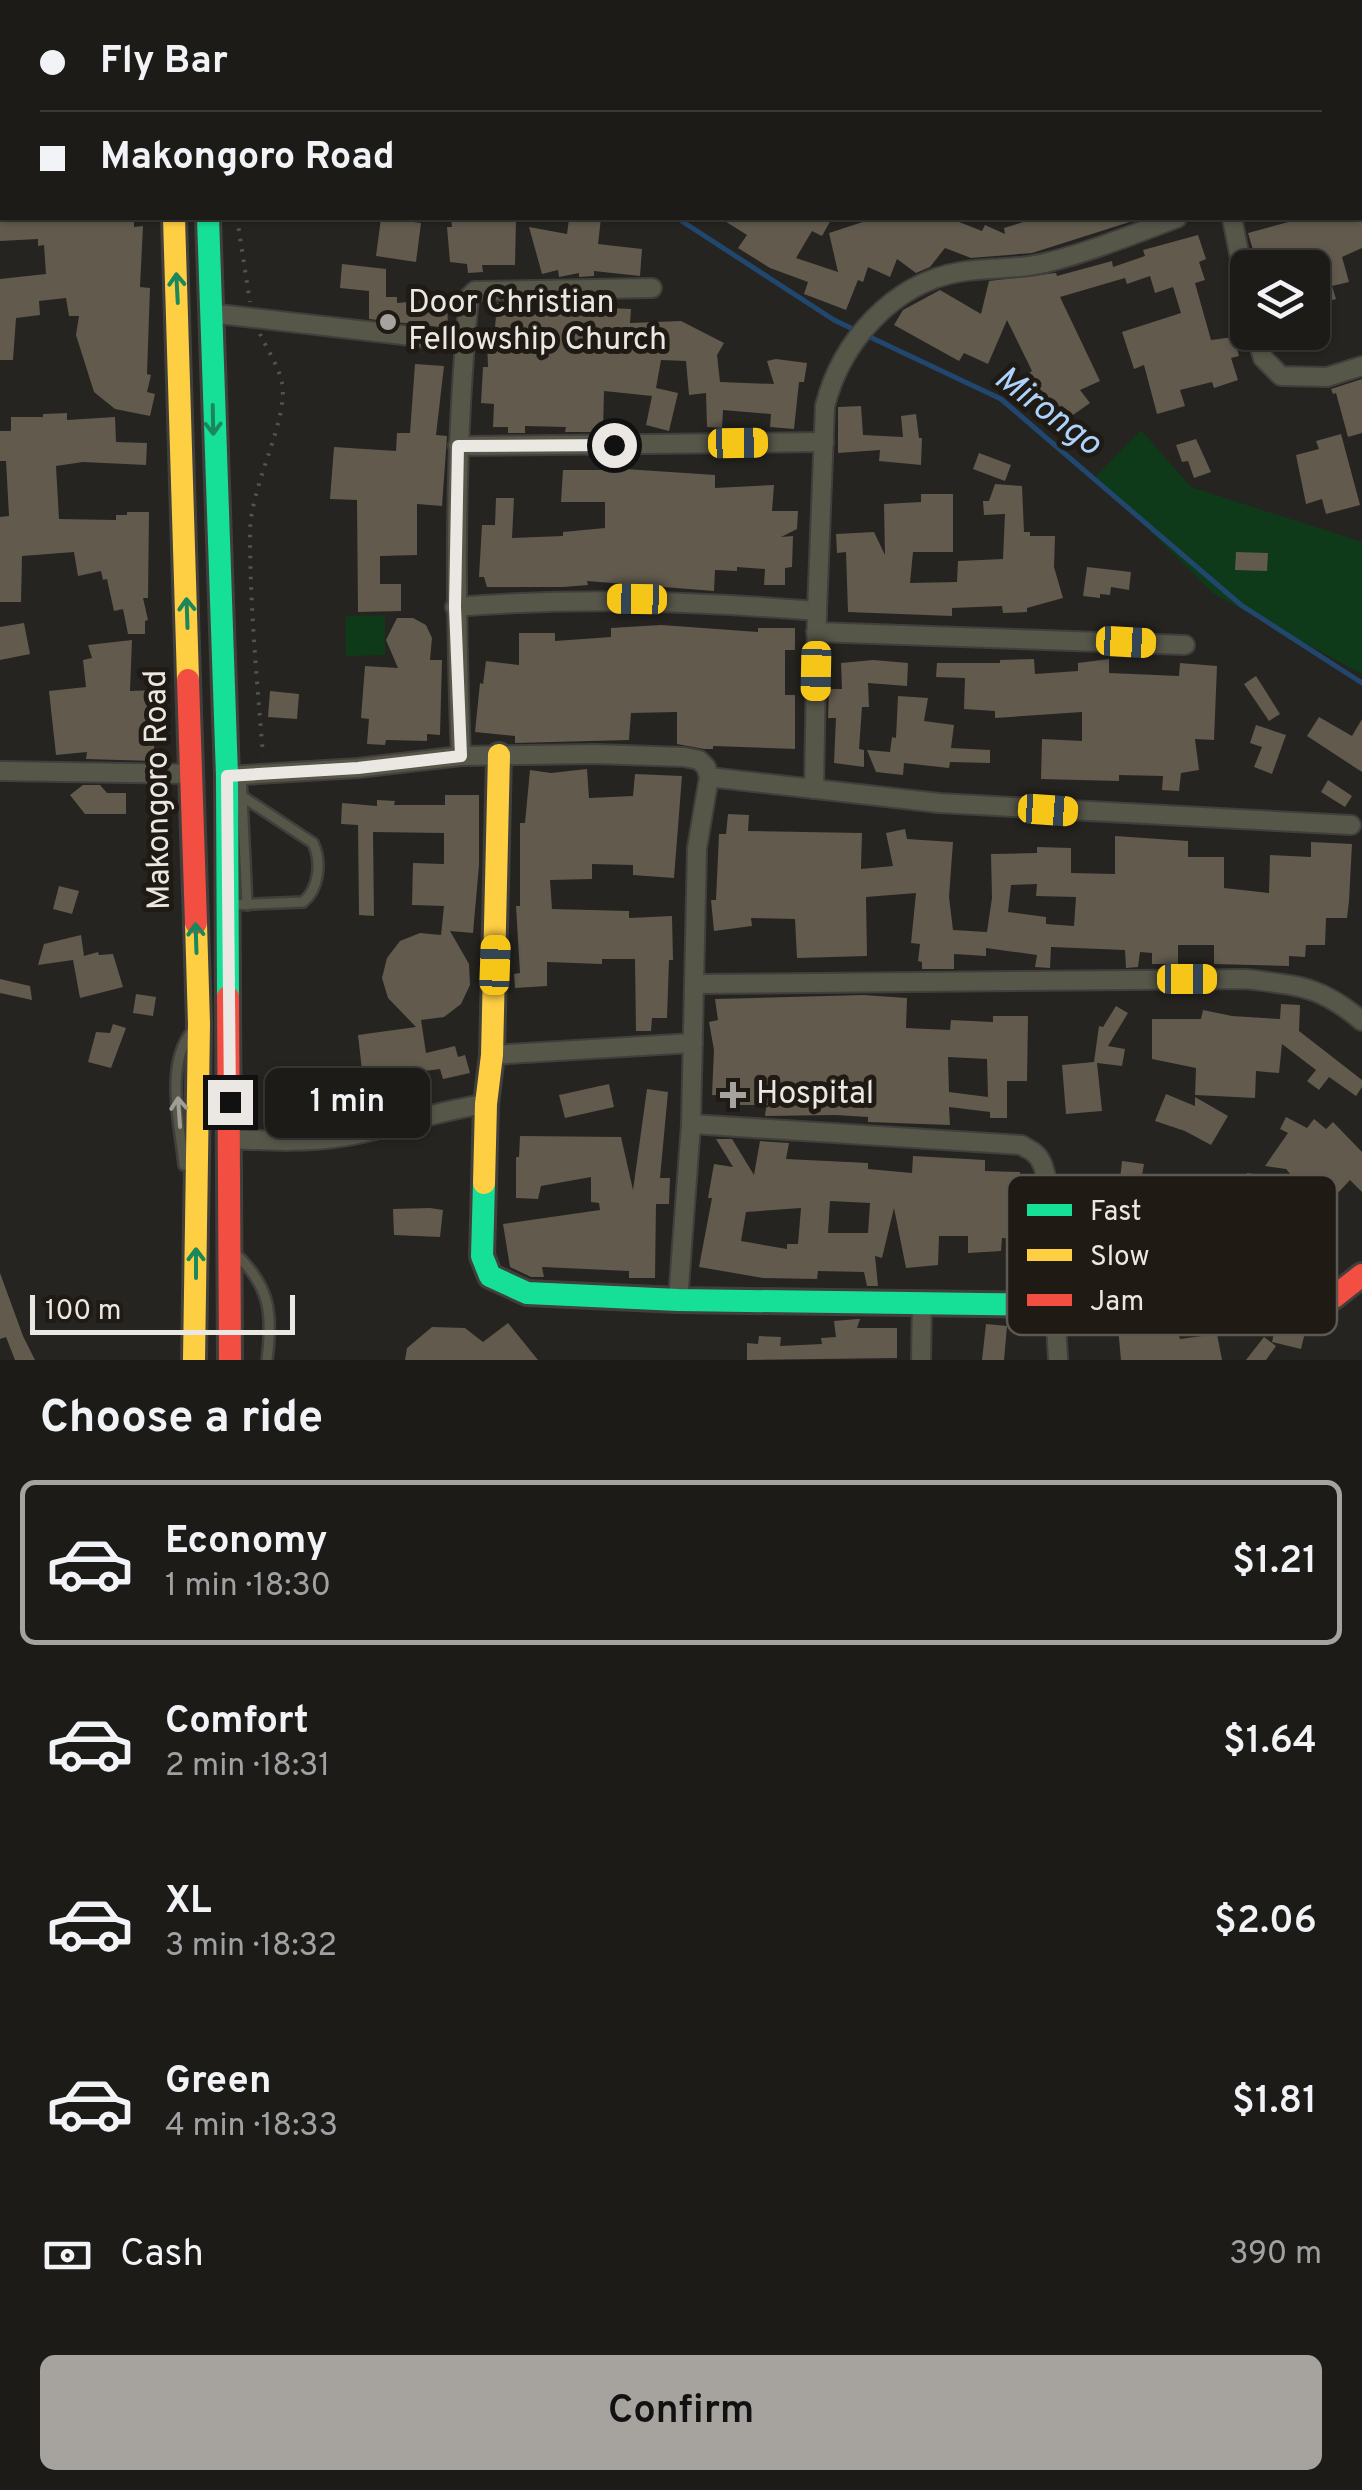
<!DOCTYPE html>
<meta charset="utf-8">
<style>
:root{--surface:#1c1b18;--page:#252421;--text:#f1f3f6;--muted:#a0a1a2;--line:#3a3937;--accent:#a6a39f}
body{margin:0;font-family:Overpass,sans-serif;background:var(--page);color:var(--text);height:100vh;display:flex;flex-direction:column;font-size:38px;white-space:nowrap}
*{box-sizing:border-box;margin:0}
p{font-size:32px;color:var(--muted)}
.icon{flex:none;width:55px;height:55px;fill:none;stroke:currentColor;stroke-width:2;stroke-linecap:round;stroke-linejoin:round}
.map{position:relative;height:1360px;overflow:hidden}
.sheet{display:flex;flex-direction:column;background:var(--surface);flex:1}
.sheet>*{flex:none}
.guide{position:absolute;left:0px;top:0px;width:1362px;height:220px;box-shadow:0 2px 8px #0004,0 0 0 2px var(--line);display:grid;align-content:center;height:220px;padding:0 40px;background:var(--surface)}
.buttons{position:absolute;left:1230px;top:250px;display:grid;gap:20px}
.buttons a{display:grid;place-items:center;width:100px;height:100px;border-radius:15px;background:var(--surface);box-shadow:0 2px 8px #0004,0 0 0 2px var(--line);font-size:50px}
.scale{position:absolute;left:30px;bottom:25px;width:265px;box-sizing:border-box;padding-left:10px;border:5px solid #ebe8e3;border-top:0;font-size:28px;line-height:35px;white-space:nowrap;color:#ebe8e3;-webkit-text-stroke:8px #1f1b14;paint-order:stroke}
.end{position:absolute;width:45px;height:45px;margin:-22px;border:12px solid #ebe8e3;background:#111;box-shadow:0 0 0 5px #111}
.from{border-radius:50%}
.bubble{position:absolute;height:70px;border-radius:15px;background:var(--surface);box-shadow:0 2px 8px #0004,0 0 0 2px var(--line);font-size:32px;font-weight:600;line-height:70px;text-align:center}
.car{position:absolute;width:30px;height:60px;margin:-30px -15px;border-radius:12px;box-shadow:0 0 8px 2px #0007;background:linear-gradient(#f5c518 24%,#345 0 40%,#f5c518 0 76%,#345 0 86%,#f5c518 0)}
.guide b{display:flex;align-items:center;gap:35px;height:95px;font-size:38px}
.guide b+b{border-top:2px solid var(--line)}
.guide i{width:25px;height:25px;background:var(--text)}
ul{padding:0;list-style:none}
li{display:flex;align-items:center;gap:30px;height:165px;margin:0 20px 15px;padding:0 20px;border:5px solid transparent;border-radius:15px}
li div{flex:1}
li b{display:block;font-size:38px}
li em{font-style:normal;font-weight:600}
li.active{border-color:var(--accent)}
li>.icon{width:90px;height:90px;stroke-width:1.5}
h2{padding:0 40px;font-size:45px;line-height:120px}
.pay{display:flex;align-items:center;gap:25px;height:110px;padding:0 40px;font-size:38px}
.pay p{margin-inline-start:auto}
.cta{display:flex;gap:20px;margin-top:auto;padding:20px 40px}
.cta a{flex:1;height:115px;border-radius:15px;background:var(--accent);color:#111;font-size:40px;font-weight:600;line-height:115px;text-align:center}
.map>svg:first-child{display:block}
.green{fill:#0e3a19}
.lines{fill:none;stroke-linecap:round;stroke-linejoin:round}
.stream{stroke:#21476f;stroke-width:5}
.building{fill:#615a4d;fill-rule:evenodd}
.lane-casing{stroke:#413f3c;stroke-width:14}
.street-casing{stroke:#413f3c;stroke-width:22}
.fast-casing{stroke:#413f3c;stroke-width:28}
.slow-casing{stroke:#413f3c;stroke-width:28}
.jam-casing{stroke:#413f3c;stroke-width:28}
.path{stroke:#55544b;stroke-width:4;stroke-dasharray:2.5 8;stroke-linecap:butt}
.lane{stroke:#565649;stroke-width:9}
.street{stroke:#565649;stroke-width:18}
.fast{stroke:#16e098;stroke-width:22}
.slow{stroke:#ffcf43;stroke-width:22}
.jam{stroke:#f24e42;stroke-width:22}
.oneway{stroke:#1a875d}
.oneway2{stroke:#a09f96}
.route{stroke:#ebe8e3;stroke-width:12}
.poi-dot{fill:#a6a39f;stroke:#1f1b14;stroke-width:4}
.labels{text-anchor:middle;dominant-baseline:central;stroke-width:10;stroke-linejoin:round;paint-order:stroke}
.poi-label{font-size:32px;fill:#ebe8e3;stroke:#1f1b14;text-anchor:start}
.street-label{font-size:32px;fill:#ebe8e3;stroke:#1f1b14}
.water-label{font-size:35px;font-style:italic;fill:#add2fd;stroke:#1f1b14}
.key{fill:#1f1b14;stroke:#5c5852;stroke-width:2.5}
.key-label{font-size:28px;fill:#ebe8e3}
</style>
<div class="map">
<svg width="1362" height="1360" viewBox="0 0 1362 1360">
<rect width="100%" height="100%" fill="#262420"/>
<!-- green -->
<g class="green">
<path d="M1141 430 1191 487 1362 542V674L1214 594 1095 477Z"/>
<path d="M385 615V655L346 656 345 616Z"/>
</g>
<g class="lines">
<!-- stream -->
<g class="stream">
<path d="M243 0 250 2"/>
<path d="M677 218 834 320 1001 399 1241 605 1362 683"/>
</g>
</g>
<!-- building -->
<g class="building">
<path d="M0 218H134V227L143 226 140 287 150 288 147 374 151 375 147 392 155 394 150 416 115 409 94 392 76 335 79 316H69L66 298 39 301 40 315 16 318 13 360H0V279L46 274 44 245 38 246V239L0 241Z"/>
<path d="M381 218 421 223 416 262 376 256Z"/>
<path d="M451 218H516L515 265H482L483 272 468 273 467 264 450 262 447 227H452Z"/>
<path d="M580 218H601L598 244 642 249 640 276 594 271V276L579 277V273L559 277 558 270 542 274 529 227 567 234 569 219 579 220Z"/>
<path d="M720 218H832L822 236 812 231 796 258 838 272 829 233 875 218H958L959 222 982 231 985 225 1005 234 1004 228 1036 218H1075L1076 221 1088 218H1136V220L1032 253 971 258 945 248 930 267 916 273 897 259 890 277 868 267 863 282 858 280 846 310 804 294 808 282 770 268 738 248 747 235Z"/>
<path d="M1303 218H1362V248L1342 257 1349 282 1332 286 1336 299 1321 303 1312 278V257L1291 264 1289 259 1261 267 1256 260 1248 233Z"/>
<path d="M1198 235 1206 259 1199 262 1205 280 1195 283 1211 340 1234 337 1239 356 1231 358 1238 380 1214 388 1212 382 1180 390 1185 406 1157 414 1144 365 1134 369 1122 332 1181 313 1173 287 1155 293 1150 276 1127 284 1125 278 1060 297 1100 381 1080 390 1090 403 1063 422 1037 390 1029 373 1032 371 1007 320 988 364 964 353 959 361 894 325 903 310 940 290 981 314 989 281 1056 273 1057 276 1112 261 1113 267 1145 256 1143 250Z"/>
<path d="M342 264 386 269V297H397V303L447 299 448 328 369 319V291L340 288Z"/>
<path d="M497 303 524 304 523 309 553 307 608 312V308L631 309 630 323 681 321 724 343 717 355 720 382 774 384 767 361 776 359 807 363 804 382H799L794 429 770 427 771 414 723 410 722 428 707 427 706 393 689 395 686 361 661 360 656 388 678 393 669 431 646 425 652 396 604 391 603 432H565L566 427 525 426V433H508V427H493L494 404 481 403 483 367H488L487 340H494Z"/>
<path d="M415 364 444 366 436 435 447 436 442 506 417 504V555L380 556V584H401V611L358 612 357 500 330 499 334 447 396 451 397 433H410Z"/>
<path d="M1362 379V433L1348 437 1336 393 1333 394 1331 389Z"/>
<path d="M861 406 863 435 903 437 901 416 916 414 919 438H922L921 465 879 461 880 450 838 453V407Z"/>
<path d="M67 413V420L115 417 116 442 147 443 146 465 83 462 56 466 59 519 116 520V515H127V512H149L148 598H143L148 620 145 621V634H128L123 609 114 611 107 579 103 580 101 571 78 576 74 552 22 556 21 602H0V517L9 516 6 461H0V431H11V417H43V414Z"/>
<path d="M1341 434 1360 505 1326 514 1322 499 1306 504 1296 455 1319 449 1316 441Z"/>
<path d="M1196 439 1211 472 1194 478 1188 461 1182 462 1176 445Z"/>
<path d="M979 453 1011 465 1005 481 973 469Z"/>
<path d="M621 459 625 469 715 475V488L774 485 772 511H798L797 529 781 537 793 536 792 567 785 568V585H764L765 569 737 567V571L715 570 714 591 587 581 588 585 563 587H487L484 577H479L482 525H495L496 498H514L512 538 563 536V532L605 528V502H561L563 470H611L608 463Z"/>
<path d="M995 484 1022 486 1024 532H1030V536H1055L1054 567 1063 598 1027 608V612L1003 613 1002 606 952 608V616L848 612 846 552 837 553 836 534 874 532 885 555 884 504 921 502V494H953V552H913L910 583 957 582 958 561 1003 559 1005 514 984 515 983 501H989Z"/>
<path d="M1236 552 1268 553 1267 571 1235 570Z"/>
<path d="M1087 567 1131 572 1129 590 1111 587 1110 595 1100 594V598L1083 596Z"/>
<path d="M397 618H413L426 625 432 638 430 660H442L440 735 427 734V741L386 740 385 745 367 744 369 719 361 718 365 666 398 668 386 640Z"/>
<path d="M24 623 30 654 0 660V627Z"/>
<path d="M661 625 758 632V628H795V650H785V695H795V749L713 746V749H704L677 744V712L631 713 629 740 515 743V736L475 732 480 683 483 684 486 661 519 665V633H555V641L611 637V628Z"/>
<path d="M132 640 130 691 155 690 156 723 153 761 86 759 87 752 56 755 49 691 86 687 83 660 92 658 88 645Z"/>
<path d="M1034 659 1035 674 1078 671V663L1109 659V673L1179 676 1180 663 1217 666 1214 740 1195 739 1199 770 1181 773 1179 791 1162 790 1163 776 1119 775V781L1041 779 1042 739 1082 741V712L995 718V711L964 709 965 678 936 677 937 663H1000V660Z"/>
<path d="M873 660 908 663 907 686 868 683 869 707H862L859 749 864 750V767L834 763 836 718H828L829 689H842L841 663Z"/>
<path d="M1256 676 1280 714 1269 721 1244 684Z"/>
<path d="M270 691 299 694 297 719 268 717Z"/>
<path d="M898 696 928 698 924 721 954 725 951 748 990 750V763L950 762 949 768 904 763 903 775 876 772 867 750 890 752 892 737 896 738Z"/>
<path d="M1319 717 1352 736 1362 719V772L1307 736Z"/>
<path d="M1256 725 1286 735 1272 774 1254 767 1262 747 1250 743Z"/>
<path d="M587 769 589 798 633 796 635 774 682 776 674 878 633 875V865L592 864V879L550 880 552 909 629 911V918L672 916 673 960H669L667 1018H652L651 1031H636L635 959H602V964L547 962V986L515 988 514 974 520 973 516 906H520V823H525L530 770 551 773Z"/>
<path d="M1328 780 1352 796 1345 807 1321 792Z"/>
<path d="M83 785H100L107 793H126V814H85L70 795Z"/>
<path d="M445 795H479V865L473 933 450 931 469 964 470 985 461 1004 444 1017 421 1020 426 1053 455 1046 458 1057 465 1055 470 1073 443 1079 440 1069 363 1079 358 1035 416 1027 388 998 382 978 387 958 400 941 420 933 441 935 444 906 412 905 413 863 444 864V833L373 832 374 916 359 915 358 825 341 824 342 803 377 806V800L395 801 394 805H445Z"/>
<path d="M728 814 749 815 748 831 862 833 861 869 893 866 886 833 905 829 907 839 953 842 949 897 953 930 987 932 992 898 991 854 1037 853V847L1071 848V873L1115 874V836L1188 841V857H1224V888L1269 893 1270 855 1311 857V842L1352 844 1349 901 1347 918H1326L1325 945H1306L1305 957 1289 956V966L1214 964V945H1178V964H1152V953L1140 952 1138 967 1126 968 1125 950 1051 947 1050 968 1035 967 1037 955 986 948V956L954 954V969H922V962L918 961 920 944 911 943 916 893 866 897 867 956 797 958 795 919 751 918 752 926 714 931 711 900H716L719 834H726ZM1037 884 1036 896 1076 897 1074 926 1046 924V917L1008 912 1011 885Z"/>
<path d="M59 886 79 891 72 914 53 909Z"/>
<path d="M81 935 84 956 98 952 99 955 113 954 123 987 80 998 73 960 38 965 44 944Z"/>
<path d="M0 979 30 986 32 1000 0 993Z"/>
<path d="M136 994 156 997 153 1016 133 1013Z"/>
<path d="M863 995 907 998 906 1028 950 1030 951 1020 993 1022V1016H1028L1027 1081H1007V1118H990V1112L949 1107 950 1125 868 1122V1117L835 1115 765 1116 766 1108 771 1105H731V1096L712 1095 714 1050 709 1022 718 1020 715 999ZM948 1057 987 1059 988 1097 949 1092Z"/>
<path d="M1281 1004 1300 1005 1299 1031 1362 1080V1087L1356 1096 1329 1077 1319 1090 1307 1081 1316 1070 1282 1044 1279 1073 1256 1071 1255 1098 1195 1095 1196 1068 1152 1059V1019H1201L1203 1010 1232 1016 1280 1019Z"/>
<path d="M1116 1006 1128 1013 1108 1046 1125 1049 1122 1066 1097 1063 1102 1111 1066 1114 1062 1065 1094 1062 1099 1026 1103 1027Z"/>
<path d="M113 1024 126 1028 111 1068 88 1062 96 1032 110 1033Z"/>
<path d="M609 1084 614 1107 565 1118 559 1095Z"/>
<path d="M647 1089 668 1092 660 1178H670L669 1204H656L655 1278H629V1271L542 1267 544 1277H531L510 1267 503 1224 600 1210 599 1203 591 1202V1177L541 1186 538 1199 516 1198V1157H519L520 1136 621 1137 633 1190Z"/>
<path d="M1166 1094 1195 1106V1097L1228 1116 1211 1145 1185 1131 1155 1121Z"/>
<path d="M1286 1117 1307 1128 1314 1119 1326 1129 1333 1122 1362 1152V1192L1350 1180 1322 1210 1324 1212 1305 1235H1328L1327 1280 1293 1279V1283H1283V1287L1257 1281V1257L1219 1249 1216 1267 1190 1263 1189 1271 1184 1270V1278H1170L1169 1271 1133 1273 1132 1281 1086 1279 1084 1286 1065 1288 1067 1281 1051 1276 1058 1257 1107 1273 1109 1234 1101 1233 1102 1217 1060 1215V1187L1119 1189 1122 1161 1144 1164 1142 1175 1183 1179 1180 1205H1172L1167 1245 1198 1250 1202 1234 1212 1236 1222 1182 1245 1186 1247 1173 1266 1176 1260 1215 1288 1214 1306 1193 1286 1169 1265 1166 1288 1133 1280 1129Z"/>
<path d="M716 1139H732L754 1175 760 1141 789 1143 786 1159 868 1163V1169L912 1173 913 1156 985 1160V1171L1020 1172 1018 1239 1002 1238 1001 1251 968 1253V1236H939L938 1265 906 1268 894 1208 882 1258 875 1256 878 1286H867L864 1272 818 1271 817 1279 763 1278 699 1267 712 1198H708L714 1164 733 1167ZM830 1201 870 1203 868 1233H828ZM801 1208 798 1244H787V1249L741 1241 746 1212Z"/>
<path d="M430 1208 443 1210 440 1237 394 1235 393 1209Z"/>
<path d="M0 1273 23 1336 35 1360H15L6 1337 0 1339Z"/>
<path d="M1173 1310 1180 1339 1217 1334 1222 1360H1121L1117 1316Z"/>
<path d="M857 1319H860L857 1328H897V1358L747 1360V1343L758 1344 759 1336 781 1337 780 1346 822 1344 821 1338 836 1337 834 1321Z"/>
<path d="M1292 1322 1307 1324 1301 1349 1272 1342 1276 1325 1290 1328Z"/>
<path d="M508 1323 538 1360H405L407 1348 432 1327 465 1328 483 1342Z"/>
<path d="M986 1324 1007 1326 1004 1360H982Z"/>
<path d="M1264 1337 1276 1346 1266 1360H1246Z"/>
</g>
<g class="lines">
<defs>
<g id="lane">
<path d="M241 775 247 905"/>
<path d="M229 905 303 902C319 889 322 862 313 843L243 797"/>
<path d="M184 1165C180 1125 164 1063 193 1030"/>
<path d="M234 1252C270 1286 273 1312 267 1360"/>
</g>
<g id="street">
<path d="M787 0V2"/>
<path d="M1224 2 1229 0"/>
<path d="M1360 155H1362"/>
<path d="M1232 218 1248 298"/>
<path d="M210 313 464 342"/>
<path d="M1255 332 1263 358 1281 376 1327 377 1362 366"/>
<path d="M458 446 824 442"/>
<path d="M455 607C581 597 691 601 817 611"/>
<path d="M816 632 1185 645"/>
<path d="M461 756C455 603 454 450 469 297L475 291 652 288"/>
<path d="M0 771 192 774"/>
<path d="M227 776 358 768 461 756 595 754 684 757 699 760 706 767 709 777 697 848 691 1124 678 1300"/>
<path d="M709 777 939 803 1351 825"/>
<path d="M814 789 817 611 825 406C841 342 893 283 960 272 988 267 1017 270 1045 263 1090 252 1134 234 1177 218"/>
<path d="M696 984 1246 979C1299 986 1319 985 1362 1021"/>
<path d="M492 1055 693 1043"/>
<path d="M691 1124 1021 1145C1032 1151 1039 1154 1043 1166 1052 1190 1049 1262 1034 1282 1027 1291 1017 1296 1009 1302"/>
<path d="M230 1139C269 1141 309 1143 348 1136 395 1127 439 1110 486 1104"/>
<path d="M1055 1305 1058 1360"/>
<path d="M921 1360 922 1301"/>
</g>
<g id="fast">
<path d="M0 150H2"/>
<path d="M208 218 227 776 228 997"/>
<path d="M484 1183 482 1256 490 1276 527 1293 678 1300 1055 1305 1175 1294"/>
</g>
<g id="slow">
<path d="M167 0V2"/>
<path d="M199 0V2"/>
<path d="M174 218 188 680"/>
<path d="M484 1183 486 1104 492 1055 499 755"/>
<path d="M194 1360 199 1024 196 923"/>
</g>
<g id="jam">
<path d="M188 680 196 923"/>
<path d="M228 997 230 1360"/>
<path d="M1175 1294 1253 1297 1301 1307 1334 1297 1362 1275"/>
</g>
</defs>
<!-- lane casing -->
<use href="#lane" class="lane-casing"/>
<!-- street casing -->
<use href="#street" class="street-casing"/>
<!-- fast casing -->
<use href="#fast" class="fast-casing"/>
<!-- slow casing -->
<use href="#slow" class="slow-casing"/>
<!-- jam casing -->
<use href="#jam" class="jam-casing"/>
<!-- path -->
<g class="path">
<path d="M237 218 250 302"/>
<path d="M260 334C267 349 279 367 282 383 289 419 250 487 250 532 250 607 257 681 263 755"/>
</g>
<!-- lane -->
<use href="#lane" class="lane"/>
<!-- street -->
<use href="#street" class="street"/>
<!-- fast -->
<use href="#fast" class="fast"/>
<!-- slow -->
<use href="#slow" class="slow"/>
<!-- jam -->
<use href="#jam" class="jam"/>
</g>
<!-- one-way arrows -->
<defs><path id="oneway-shaft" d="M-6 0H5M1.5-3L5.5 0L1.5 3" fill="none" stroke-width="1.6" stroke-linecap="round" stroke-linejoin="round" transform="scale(2.5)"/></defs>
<g class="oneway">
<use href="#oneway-shaft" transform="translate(177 288) rotate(-93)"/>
<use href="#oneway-shaft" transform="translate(213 420) rotate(89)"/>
<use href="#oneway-shaft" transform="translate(187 613) rotate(-92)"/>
<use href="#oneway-shaft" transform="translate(196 938) rotate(-92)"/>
<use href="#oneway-shaft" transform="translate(196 1263) rotate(-90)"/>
</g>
<use class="oneway2" href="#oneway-shaft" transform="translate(179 1112) rotate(-94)"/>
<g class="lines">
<!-- route -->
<path class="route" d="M230 1102 227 776 358 768 461 756 455 607 458 446 614 445"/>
</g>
<!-- markers -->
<g class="poi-dot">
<circle cx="388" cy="322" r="10"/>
<path d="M728 1080h10v10h10v10h-10v10h-10v-10h-10v-10h10z"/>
</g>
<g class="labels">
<!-- poi labels -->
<g class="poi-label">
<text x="408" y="304">Door Christian<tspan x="408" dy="37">Fellowship Church</tspan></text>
<text x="756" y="1095">Hospital</text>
</g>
<!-- street labels -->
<g class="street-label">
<text transform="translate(159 790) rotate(-91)">Makongoro Road</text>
</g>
<!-- water labels -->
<g class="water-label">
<text transform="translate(1047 412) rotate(37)">Mirongo</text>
</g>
</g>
<!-- legend -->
<rect x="1007" y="1175" width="330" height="160" rx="15" class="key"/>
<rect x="1027" y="1204" width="45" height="12" fill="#16e098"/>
<rect x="1027" y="1249" width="45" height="12" fill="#ffcf43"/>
<rect x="1027" y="1294" width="45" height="12" fill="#f24e42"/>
<g class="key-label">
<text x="1090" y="1220">Fast</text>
<text x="1090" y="1265">Slow</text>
<text x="1090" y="1310">Jam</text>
</g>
</svg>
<div class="buttons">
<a><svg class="icon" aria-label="layers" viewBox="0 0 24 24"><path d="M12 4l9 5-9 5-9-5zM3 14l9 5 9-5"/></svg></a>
</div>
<div class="scale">100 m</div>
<i class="end from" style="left:614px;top:445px"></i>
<i class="end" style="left:230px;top:1102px"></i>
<div class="bubble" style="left:265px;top:1068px;width:165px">1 min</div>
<i class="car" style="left:738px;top:443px;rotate:89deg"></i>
<i class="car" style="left:637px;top:599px;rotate:271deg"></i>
<i class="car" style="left:1126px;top:642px;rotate:93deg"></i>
<i class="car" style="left:816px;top:671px;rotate:181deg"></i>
<i class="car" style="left:1048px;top:810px;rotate:94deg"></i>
<i class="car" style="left:495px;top:965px;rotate:2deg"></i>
<i class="car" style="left:1187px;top:979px;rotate:90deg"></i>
<div class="guide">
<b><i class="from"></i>Fly Bar</b>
<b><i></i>Makongoro Road</b>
</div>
</div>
<section class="sheet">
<h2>Choose a ride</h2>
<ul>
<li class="active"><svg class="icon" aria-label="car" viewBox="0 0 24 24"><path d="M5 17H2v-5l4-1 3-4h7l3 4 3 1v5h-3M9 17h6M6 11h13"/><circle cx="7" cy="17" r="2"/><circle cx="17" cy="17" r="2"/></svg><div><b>Economy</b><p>1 min · 18:30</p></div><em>$1.21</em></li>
<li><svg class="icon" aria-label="car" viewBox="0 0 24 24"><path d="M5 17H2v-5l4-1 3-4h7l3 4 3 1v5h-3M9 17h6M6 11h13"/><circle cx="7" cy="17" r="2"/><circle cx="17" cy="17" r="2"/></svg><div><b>Comfort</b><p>2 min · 18:31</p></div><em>$1.64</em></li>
<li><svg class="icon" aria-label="car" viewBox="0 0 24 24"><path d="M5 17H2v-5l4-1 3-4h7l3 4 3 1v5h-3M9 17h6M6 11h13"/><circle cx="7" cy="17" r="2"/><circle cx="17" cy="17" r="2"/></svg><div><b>XL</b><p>3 min · 18:32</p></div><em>$2.06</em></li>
<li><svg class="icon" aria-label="car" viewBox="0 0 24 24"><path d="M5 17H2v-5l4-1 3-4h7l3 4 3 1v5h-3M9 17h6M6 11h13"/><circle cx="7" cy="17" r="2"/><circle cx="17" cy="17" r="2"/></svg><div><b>Green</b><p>4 min · 18:33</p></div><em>$1.81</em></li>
</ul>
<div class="pay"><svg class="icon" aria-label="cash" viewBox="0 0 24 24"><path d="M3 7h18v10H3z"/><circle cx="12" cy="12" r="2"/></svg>Cash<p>390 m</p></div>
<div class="cta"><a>Confirm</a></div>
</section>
